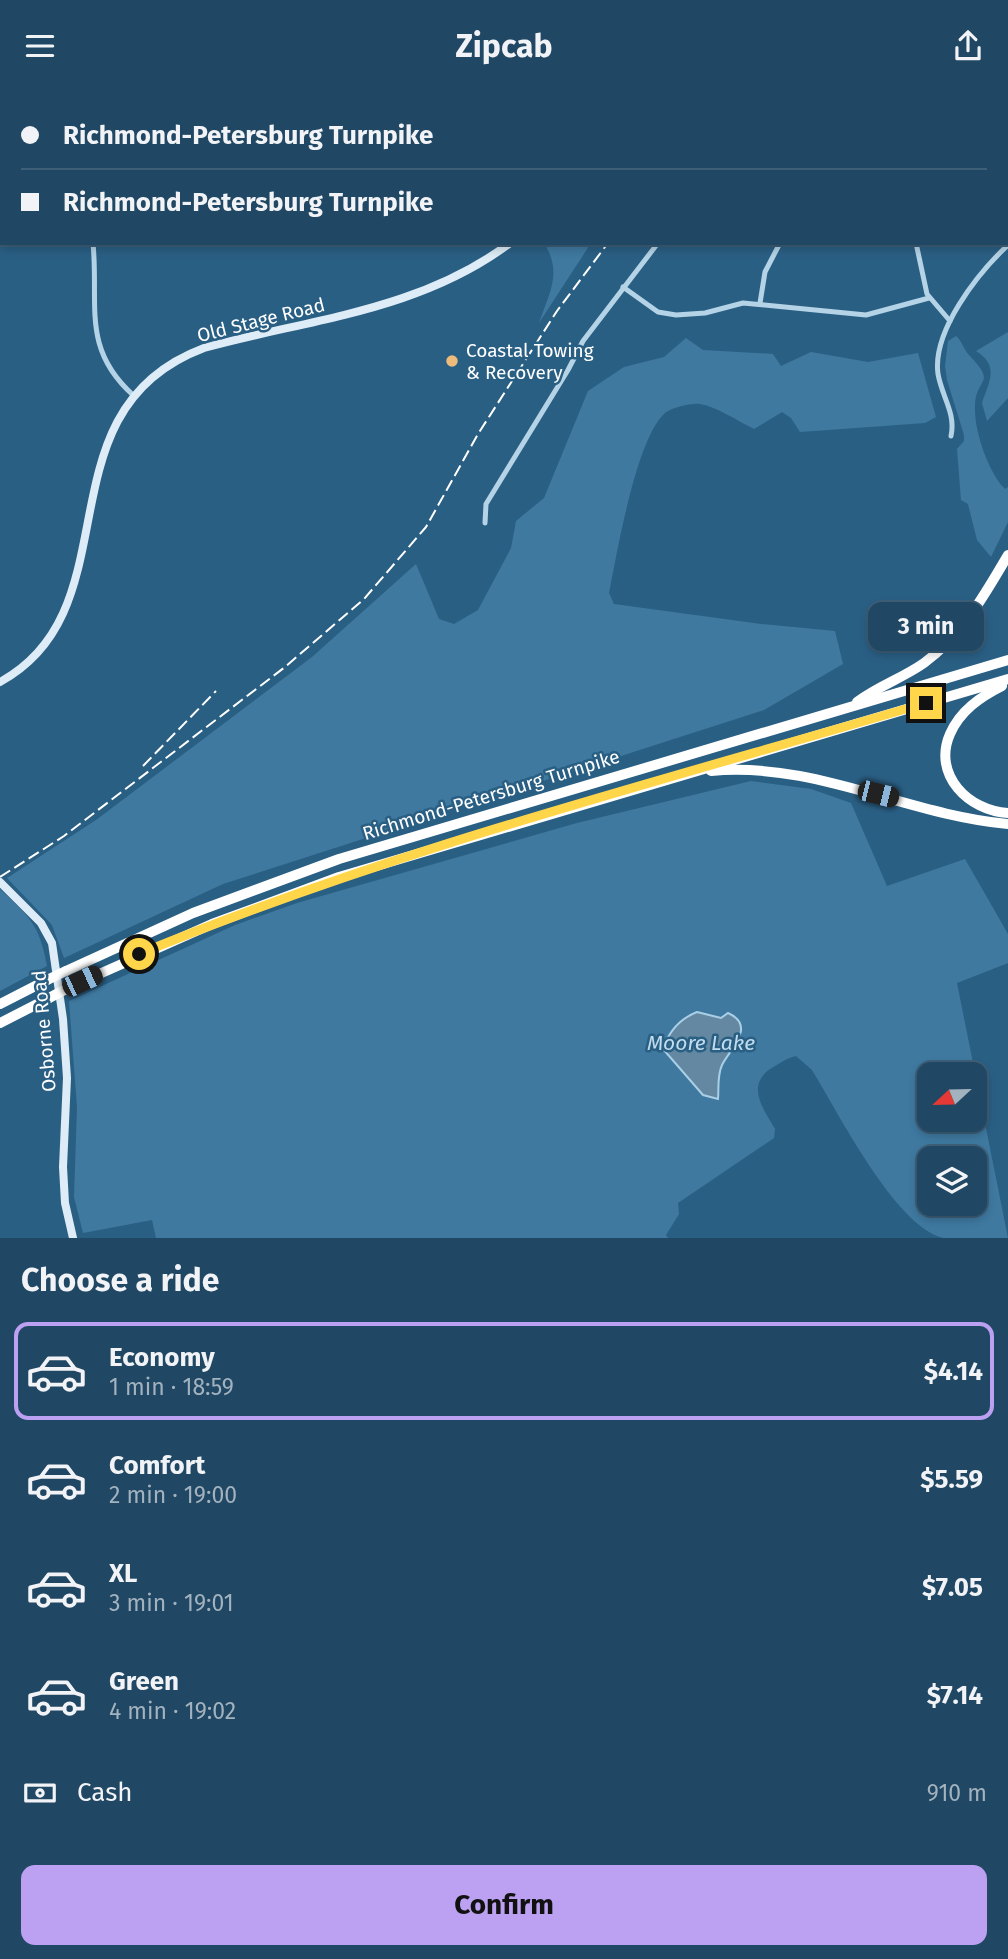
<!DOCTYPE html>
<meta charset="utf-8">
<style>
:root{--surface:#204763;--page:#284e69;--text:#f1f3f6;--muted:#a2b2be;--line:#3d5f78;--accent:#bca0f2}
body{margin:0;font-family:"Fira Sans",sans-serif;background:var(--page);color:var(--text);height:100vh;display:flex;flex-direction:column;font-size:26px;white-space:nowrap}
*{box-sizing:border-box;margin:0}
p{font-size:23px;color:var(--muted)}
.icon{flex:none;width:38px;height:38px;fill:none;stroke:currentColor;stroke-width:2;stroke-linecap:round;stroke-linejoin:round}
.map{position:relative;height:1147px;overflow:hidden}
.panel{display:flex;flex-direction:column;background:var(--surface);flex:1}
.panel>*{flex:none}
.top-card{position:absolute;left:0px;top:0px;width:1008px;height:154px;box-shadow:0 4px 10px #0003,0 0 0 2px var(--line);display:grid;align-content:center;height:154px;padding:0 21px;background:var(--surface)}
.needle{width:46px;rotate:248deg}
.tools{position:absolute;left:917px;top:971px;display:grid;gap:14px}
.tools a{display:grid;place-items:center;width:70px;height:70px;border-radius:14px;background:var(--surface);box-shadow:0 4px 10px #0003,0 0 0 2px var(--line);font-size:35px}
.end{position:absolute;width:32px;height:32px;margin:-16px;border:9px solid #ffd54a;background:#111;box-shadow:0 0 0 4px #111}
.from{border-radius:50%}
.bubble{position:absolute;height:49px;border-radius:14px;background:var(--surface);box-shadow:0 4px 10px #0003,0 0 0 2px var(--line);font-size:23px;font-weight:700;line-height:49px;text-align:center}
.car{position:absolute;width:21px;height:42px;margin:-21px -10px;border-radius:9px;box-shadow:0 0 5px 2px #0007;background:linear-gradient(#222 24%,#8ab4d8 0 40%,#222 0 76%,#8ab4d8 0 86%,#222 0)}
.top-card b{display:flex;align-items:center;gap:24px;height:66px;font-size:26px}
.top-card b+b{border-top:2px solid var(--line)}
.top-card i{width:18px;height:18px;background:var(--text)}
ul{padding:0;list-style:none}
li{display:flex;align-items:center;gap:21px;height:98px;margin:0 14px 10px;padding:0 7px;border:4px solid transparent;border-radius:14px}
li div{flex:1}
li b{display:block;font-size:26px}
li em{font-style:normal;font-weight:700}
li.on{border-color:var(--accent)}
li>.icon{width:63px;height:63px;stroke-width:1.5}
h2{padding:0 21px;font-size:32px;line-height:84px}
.pay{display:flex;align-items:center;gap:18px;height:77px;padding:0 21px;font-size:26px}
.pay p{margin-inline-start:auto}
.action{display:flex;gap:14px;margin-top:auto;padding:14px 21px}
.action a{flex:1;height:80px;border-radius:14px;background:var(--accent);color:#111;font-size:28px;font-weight:700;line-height:80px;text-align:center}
header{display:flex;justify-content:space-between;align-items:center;height:91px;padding:0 21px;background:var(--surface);font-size:32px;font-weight:700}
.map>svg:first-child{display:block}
.green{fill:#3f79a0;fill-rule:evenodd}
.water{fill:#6488a1;stroke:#a9cfe6;stroke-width:2}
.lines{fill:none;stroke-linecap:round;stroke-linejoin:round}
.street{stroke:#b4d3e6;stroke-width:5}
.secondary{stroke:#ddecf6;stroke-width:8}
.highway{stroke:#fff;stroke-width:10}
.rail{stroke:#fff;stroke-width:2;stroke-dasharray:12 5;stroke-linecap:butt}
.highway-bridge{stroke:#fff;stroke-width:10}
.route{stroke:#ffd54a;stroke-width:9}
.poi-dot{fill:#edbb7c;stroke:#2a5f84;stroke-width:2.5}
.labels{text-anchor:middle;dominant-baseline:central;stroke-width:5;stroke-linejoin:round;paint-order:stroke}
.street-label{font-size:19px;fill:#fff;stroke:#2a5f84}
.poi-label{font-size:19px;fill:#fff;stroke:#2a5f84;text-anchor:start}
.water-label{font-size:21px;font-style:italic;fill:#c0dcee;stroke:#2a5f84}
</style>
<header><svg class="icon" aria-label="menu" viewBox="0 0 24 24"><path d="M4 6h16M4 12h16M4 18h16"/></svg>Zipcab<svg class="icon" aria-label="share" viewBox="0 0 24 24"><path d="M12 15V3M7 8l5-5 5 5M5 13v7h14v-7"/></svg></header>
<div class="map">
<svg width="1008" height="1147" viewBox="0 0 1008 1147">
<rect width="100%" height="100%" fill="#2a5f84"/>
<!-- green -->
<g class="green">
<path d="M544 152H591L539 232C549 202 563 182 544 152Z"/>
<path d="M1008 241V307L987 330 982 312C989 291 1000 275 976 260Z"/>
<path d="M956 245C962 250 963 257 968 263 999 295 975 285 975 316 974 339 988 381 1005 398L1008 396V431L991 466 977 449 968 413 961 409 957 358 964 350V344L947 289 945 275 948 250Z"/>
<path d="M686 247 703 259 773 263 781 275 811 261 868 271 918 262 936 326 925 332 800 341 791 327 782 321 754 338C738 330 717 316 700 313 691 312 670 317 664 323 636 349 617 462 609 502L614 513 761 533 835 540 843 573 764 619 223 793 64 867 52 834 7 787 96 729 312 566 416 473 439 528 454 533 478 519 511 457 516 430 544 407 588 300 624 276 664 266Z"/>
<path d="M751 690 811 698 851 712 887 795 965 768 1008 843V872L957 892 1008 1147C988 1147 962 1147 943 1147 895 1135 838 1021 812 979L796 965C786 967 779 973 770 978 746 995 763 1018 775 1038L774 1047 678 1112 679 1123 666 1144 668 1147H156L152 1129 83 1142 74 1106 77 1016 69 910 235 834 297 812 577 732ZM929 984H975V1029H929ZM929 1068H975V1113H929Z"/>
<path d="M0 798C30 827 39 832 47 875L0 900Z"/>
</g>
<!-- water -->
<path class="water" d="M697 921 721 927 728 922C757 935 730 958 722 974 717 985 719 997 718 1008L703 1004 663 958C669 940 679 928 697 921Z"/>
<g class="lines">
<!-- street -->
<g class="street">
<path d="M620 0 621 2"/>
<path d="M815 2 817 0"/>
<path d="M885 2V0"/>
<path d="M93 152C99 214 81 257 133 304"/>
<path d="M916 152 927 203 950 230"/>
<path d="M623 196 658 221 676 224 705 222 743 212 866 224 929 207"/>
<path d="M760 212 765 181 780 152"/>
<path d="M951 345C956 322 942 306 938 283 932 240 978 182 1008 154"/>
<path d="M485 432 486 413 568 279 583 250 658 152"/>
</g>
<!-- secondary -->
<g class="secondary">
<path d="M765 2 769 0"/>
<path d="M0 591C136 517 36 320 204 257 309 228 420 220 510 152"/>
<path d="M0 791 41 832 52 852 63 928 67 987 63 1076 65 1112 73 1147"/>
</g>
<!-- highway -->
<g class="highway">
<path d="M1002 595C980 606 960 620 950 643 932 684 969 720 1008 722"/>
<path d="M857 611C878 595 903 587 924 572 962 544 984 505 1008 464"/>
<path d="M711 680C814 670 907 724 1008 733"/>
<path d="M66 880 193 822 339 768 1008 569"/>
<path d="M70 896 212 833 339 786 1008 588"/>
<path d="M0 913 47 889"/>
<path d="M0 932 49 907"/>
</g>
<!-- rail -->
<g class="rail">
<path d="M775 2 777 0"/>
<path d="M143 675 216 600"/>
<path d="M0 786 64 745 285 576 364 508 426 436 478 343 557 220 608 152"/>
</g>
<!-- highway-bridge -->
<g class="highway-bridge">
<path d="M47 889 66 880"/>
<path d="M49 907 70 896"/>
</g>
</g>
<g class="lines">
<!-- route -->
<path class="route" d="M139 863C394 758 662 690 926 612"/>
</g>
<!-- markers -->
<circle class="poi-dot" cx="452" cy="270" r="7"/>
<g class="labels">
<!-- street labels -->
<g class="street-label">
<text transform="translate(261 229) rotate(-14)">Old Stage Road</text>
<text transform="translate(491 704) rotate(-17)">Richmond-Petersburg Turnpike</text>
<text transform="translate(44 940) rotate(-95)">Osborne Road</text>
</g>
<!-- poi labels -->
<g class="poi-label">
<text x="466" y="259">Coastal Towing<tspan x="466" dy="22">&amp; Recovery</tspan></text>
</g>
<!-- water labels -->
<g class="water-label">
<text x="701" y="952">Moore Lake</text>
</g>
</g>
</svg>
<div class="tools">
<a><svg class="needle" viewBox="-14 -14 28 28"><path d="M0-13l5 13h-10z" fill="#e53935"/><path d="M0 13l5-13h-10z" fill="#a2b2be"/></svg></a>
<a><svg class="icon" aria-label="layers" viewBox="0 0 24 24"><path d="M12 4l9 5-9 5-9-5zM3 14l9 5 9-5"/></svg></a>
</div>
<i class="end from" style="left:139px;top:863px"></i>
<i class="end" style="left:926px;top:612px"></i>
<div class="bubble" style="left:868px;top:511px;width:116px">3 min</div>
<i class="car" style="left:878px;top:703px;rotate:104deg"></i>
<i class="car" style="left:82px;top:890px;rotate:65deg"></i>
<div class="top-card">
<b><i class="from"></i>Richmond-Petersburg Turnpike</b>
<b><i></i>Richmond-Petersburg Turnpike</b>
</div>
</div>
<section class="panel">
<h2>Choose a ride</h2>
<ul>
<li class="on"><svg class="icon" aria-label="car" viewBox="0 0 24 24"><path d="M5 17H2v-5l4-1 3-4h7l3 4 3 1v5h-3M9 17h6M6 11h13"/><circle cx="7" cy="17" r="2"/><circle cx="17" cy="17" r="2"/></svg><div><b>Economy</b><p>1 min · 18:59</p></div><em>$4.14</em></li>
<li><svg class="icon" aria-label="car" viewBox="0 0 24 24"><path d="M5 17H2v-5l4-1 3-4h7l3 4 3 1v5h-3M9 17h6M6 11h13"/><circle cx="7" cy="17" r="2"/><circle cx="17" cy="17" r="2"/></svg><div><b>Comfort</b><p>2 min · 19:00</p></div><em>$5.59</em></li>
<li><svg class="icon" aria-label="car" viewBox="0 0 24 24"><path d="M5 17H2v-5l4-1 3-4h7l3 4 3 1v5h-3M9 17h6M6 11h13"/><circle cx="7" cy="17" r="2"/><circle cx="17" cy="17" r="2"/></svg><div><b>XL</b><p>3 min · 19:01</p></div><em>$7.05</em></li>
<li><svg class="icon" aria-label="car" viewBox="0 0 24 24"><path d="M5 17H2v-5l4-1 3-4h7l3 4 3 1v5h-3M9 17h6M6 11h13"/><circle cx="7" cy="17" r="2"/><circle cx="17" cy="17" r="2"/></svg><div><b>Green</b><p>4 min · 19:02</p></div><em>$7.14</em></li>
</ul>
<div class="pay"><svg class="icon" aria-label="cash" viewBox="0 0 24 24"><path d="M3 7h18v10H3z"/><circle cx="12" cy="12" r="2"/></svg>Cash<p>910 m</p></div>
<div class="action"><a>Confirm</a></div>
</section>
